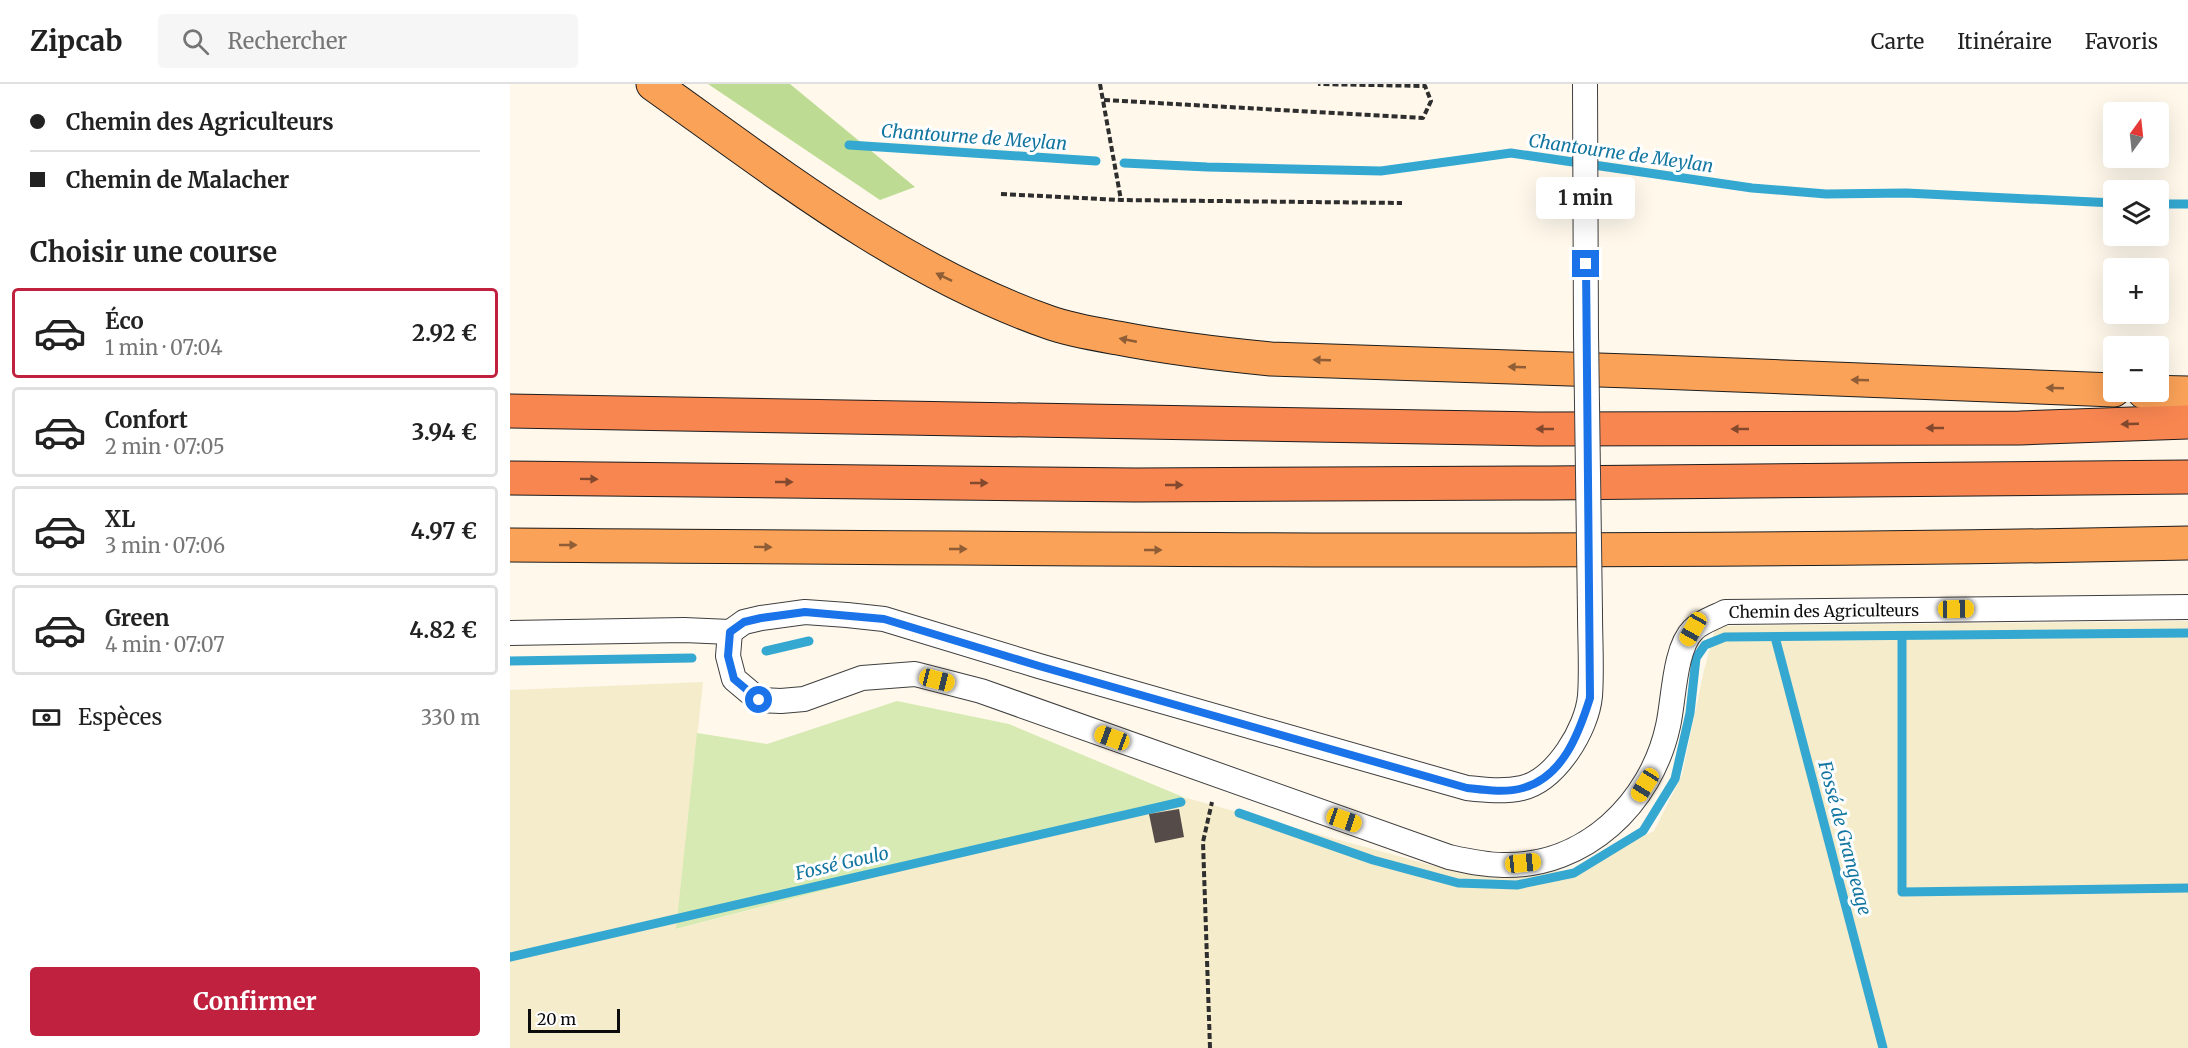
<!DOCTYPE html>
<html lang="fr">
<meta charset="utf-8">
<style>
:root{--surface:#fff;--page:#f6f6f6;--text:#222;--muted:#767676;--line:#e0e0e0;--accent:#bf213f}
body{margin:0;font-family:Merriweather,serif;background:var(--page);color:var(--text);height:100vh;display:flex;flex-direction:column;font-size:22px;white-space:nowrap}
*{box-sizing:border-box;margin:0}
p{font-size:20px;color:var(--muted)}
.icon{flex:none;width:33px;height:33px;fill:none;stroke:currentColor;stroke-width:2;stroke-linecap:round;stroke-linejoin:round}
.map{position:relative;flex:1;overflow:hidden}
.sheet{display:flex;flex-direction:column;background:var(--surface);width:510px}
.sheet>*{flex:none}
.guide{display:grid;align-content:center;height:132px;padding:0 30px;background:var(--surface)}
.needle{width:39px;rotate:15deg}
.buttons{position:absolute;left:1593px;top:18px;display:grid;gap:12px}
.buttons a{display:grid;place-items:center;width:66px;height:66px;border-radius:6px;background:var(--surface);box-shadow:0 6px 24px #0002;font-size:30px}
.scale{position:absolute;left:18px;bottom:15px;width:92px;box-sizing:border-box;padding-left:6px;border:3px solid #0c0c0c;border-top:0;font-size:16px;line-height:21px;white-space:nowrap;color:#0c0c0c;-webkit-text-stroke:4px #fff;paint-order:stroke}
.end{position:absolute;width:27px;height:27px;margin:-14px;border:8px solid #1a73e8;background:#fff;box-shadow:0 0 0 3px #fff}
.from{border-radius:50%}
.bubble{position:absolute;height:42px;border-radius:6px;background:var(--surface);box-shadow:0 6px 24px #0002;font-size:20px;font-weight:700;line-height:42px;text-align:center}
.car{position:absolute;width:18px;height:36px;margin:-18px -9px;border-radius:8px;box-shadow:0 0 4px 2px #0007;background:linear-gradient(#f5c518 24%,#345 0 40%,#f5c518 0 76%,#345 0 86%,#f5c518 0)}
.guide b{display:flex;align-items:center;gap:21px;height:57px;font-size:22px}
.guide b+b{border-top:2px solid var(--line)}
.guide i{width:15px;height:15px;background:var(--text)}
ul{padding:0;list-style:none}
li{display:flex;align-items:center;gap:18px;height:90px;margin:0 12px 9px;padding:0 18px;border:3px solid var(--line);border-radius:6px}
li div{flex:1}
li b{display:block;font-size:22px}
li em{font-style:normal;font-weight:700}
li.selected{border-color:var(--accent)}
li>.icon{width:54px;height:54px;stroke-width:1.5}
h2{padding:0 30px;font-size:27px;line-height:72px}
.pay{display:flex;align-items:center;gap:15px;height:66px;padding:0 30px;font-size:22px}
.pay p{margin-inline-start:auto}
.button{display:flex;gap:12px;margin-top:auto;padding:12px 30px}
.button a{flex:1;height:69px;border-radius:6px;background:var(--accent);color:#fff;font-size:24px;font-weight:700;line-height:69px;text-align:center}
header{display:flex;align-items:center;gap:36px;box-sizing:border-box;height:84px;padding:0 30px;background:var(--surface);border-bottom:2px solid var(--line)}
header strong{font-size:28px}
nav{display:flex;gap:33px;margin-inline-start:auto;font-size:21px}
.search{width:420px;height:54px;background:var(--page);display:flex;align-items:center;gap:15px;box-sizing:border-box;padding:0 21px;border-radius:6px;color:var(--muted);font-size:22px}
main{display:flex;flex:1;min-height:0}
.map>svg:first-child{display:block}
.farmland{fill:#f5eccb}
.green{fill:#d7eab4}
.forest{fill:#bddb93}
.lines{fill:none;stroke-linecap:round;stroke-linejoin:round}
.stream{stroke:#34a8d0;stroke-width:9}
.building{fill:#554b48}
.minor-casing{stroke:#3f3f3f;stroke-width:26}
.trunk-casing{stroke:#1d1d1d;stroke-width:35}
.motorway-casing{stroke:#1d1d1d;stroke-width:35}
.path{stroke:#2e2e2e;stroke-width:4;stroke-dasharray:6 3;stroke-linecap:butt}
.minor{stroke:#fff;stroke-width:24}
.trunk{stroke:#faa258;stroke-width:33}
.motorway{stroke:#f88651;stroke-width:33}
.minor-bridge-casing{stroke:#3f3f3f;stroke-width:26;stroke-linecap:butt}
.minor-bridge{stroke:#fff;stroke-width:24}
.oneway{fill:#8f5e36}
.oneway2{fill:#82492e}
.route{stroke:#1a73e8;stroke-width:8}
.labels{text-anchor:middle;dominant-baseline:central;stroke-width:6;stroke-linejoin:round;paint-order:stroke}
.street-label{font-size:16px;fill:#0c0c0c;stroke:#fff}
.water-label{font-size:18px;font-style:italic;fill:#1376a0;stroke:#fff}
</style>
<header>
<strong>Zipcab</strong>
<div class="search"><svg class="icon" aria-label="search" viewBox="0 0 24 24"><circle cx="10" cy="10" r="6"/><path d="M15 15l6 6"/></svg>Rechercher</div>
<nav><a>Carte</a><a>Itinéraire</a><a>Favoris</a></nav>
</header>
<main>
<section class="sheet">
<div class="guide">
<b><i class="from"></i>Chemin des Agriculteurs</b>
<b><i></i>Chemin de Malacher</b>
</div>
<h2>Choisir une course</h2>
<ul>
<li class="selected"><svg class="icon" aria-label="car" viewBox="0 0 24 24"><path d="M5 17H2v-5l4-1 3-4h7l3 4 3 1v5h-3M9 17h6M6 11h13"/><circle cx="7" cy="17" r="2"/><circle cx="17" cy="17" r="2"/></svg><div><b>Éco</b><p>1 min · 07:04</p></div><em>2.92 €</em></li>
<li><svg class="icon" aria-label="car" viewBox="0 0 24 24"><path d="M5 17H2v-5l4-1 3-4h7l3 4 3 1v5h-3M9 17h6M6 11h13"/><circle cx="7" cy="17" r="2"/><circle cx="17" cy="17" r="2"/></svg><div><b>Confort</b><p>2 min · 07:05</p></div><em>3.94 €</em></li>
<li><svg class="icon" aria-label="car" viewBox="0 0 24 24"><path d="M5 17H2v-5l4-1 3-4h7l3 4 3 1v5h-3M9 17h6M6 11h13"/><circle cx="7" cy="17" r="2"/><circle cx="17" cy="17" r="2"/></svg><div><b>XL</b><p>3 min · 07:06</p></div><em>4.97 €</em></li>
<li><svg class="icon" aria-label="car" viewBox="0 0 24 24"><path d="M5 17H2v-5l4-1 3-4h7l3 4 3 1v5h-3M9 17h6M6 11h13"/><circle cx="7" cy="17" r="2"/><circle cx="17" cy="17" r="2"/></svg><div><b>Green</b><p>4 min · 07:07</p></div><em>4.82 €</em></li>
</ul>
<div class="pay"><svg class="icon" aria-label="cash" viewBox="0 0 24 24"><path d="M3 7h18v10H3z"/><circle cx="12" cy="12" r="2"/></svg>Espèces<p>330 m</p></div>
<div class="button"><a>Confirmer</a></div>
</section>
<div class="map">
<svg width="1678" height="964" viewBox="0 0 1678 964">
<rect width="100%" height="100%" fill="#fff8eb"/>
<!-- farmland -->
<path class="farmland" d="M1678 537V964H0V606L193 598 167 845 673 713 939 786 1060 787 1144 747 1172 691 1194 586 1206 542Z"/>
<!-- green -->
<path class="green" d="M387 617 499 640 673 713 166 845 187 649 257 660Z"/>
<!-- forest -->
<path class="forest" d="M198 0H280L405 103 370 116Z"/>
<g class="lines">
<!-- stream -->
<g class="stream">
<path d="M339 61 586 77"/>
<path d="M614 79 697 83 871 87 1001 69 1242 104 1316 110 1396 109 1604 119"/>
<path d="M1648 120H1678"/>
<path d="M1392 552V808L1678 804"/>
<path d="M1265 553 1373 964"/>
<path d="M256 567 299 557"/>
<path d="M0 577 182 574"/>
<path d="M729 729 863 776 948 799 1007 801 1064 789 1133 747 1165 695 1180 629 1186 574 1195 561 1215 553 1678 549"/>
<path d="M0 873 671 718"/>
</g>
</g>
<!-- building -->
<path class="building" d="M669 725 674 753 645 759 639 730Z"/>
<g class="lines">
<defs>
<g id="minor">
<path d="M1075 0 1076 251"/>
<path id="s1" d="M220 548 218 572 224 595 249 616 271 617 294 615 352 594 405 590 471 607 939 773C957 777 974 781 993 781 1075 783 1141 720 1158 642 1164 616 1164 565 1183 546 1190 538 1206 533 1215 528L1678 523"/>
<path d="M220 548 234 538 251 534 295 528 337 531 374 535 529 582 957 704C975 706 994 708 1012 704 1046 696 1077 645 1080 612 1082 585 1080 556 1080 529"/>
<path d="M0 549 174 546 220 548"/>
</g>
<g id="trunk">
<path d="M143 0C268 89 391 186 538 238 560 246 585 250 608 254 659 264 709 270 761 275L1149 288 1604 306"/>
<path d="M1634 308 1678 309"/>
<path d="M0 461C559 465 1119 471 1678 459"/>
</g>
<g id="motorway">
<path d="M0 327 1028 345 1510 344 1678 338"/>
<path d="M0 394 626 401 1039 399 1678 393"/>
</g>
</defs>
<!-- minor casing -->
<use href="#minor" class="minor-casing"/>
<!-- trunk casing -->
<use href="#trunk" class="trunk-casing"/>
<!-- motorway casing -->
<use href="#motorway" class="motorway-casing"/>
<!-- path -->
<g class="path">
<path d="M590 0 611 116"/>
<path d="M594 16 913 34 921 17 915 2 808 0"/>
<path d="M491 110 611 116 892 119"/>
<path d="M700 964 693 758 702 718"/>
</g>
<!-- minor -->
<use href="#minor" class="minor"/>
<!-- trunk -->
<use href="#trunk" class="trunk"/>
<!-- motorway -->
<use href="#motorway" class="motorway"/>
<defs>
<path id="minor-bridge" d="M1076 251 1080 529"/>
</defs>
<!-- minor-bridge casing -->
<use href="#minor-bridge" class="minor-bridge-casing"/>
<!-- minor-bridge -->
<use href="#minor-bridge" class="minor-bridge"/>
</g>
<!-- one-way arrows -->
<defs><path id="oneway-solid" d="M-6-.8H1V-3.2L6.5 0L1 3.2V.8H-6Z" transform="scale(1.5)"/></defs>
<g class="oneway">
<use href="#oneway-solid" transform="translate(434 193) rotate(-154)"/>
<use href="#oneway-solid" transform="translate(618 256) rotate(-169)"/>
<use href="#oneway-solid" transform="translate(812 276) rotate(-178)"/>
<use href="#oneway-solid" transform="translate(1007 283) rotate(-178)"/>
<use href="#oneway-solid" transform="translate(1350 296) rotate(-178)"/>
<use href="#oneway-solid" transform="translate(1545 304) rotate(-178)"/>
<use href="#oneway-solid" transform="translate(58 461)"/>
<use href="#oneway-solid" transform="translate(253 463) rotate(1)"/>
<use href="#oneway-solid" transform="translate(448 465)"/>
<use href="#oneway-solid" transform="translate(643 466)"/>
</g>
<g class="oneway2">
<use href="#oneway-solid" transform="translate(1620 340) rotate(178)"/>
<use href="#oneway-solid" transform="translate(1425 344) rotate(180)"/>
<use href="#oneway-solid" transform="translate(1035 345) rotate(-180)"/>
<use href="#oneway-solid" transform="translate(1230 345) rotate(180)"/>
<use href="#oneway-solid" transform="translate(79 395) rotate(1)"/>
<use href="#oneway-solid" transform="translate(274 398)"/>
<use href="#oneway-solid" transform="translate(469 399)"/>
<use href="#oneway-solid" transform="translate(664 401)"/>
</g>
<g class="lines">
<!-- route -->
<path class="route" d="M249 616 224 595 218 572 220 548 234 538 251 534 295 528 374 535 529 582 957 704C975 706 995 709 1013 704 1053 693 1069 649 1080 614L1076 180"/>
</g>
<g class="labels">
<!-- street labels -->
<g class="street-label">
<text stroke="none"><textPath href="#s1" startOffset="1330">Chemin des Agriculteurs</textPath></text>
</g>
<!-- water labels -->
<g class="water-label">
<text transform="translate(464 53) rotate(4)">Chantourne de Meylan</text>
<text transform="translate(1111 69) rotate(8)">Chantourne de Meylan</text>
<text transform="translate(1335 754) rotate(75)">Fossé de Grangeage</text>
<text transform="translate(332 779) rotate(-13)">Fossé Goulo</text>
</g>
</g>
</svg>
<div class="buttons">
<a><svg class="needle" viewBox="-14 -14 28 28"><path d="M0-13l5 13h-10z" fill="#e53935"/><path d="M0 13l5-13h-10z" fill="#767676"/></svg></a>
<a><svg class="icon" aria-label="layers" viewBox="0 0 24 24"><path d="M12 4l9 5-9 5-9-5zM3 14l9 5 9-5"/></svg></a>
<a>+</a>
<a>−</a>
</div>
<div class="scale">20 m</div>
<i class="end from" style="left:249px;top:616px"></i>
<i class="end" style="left:1076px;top:180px"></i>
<div class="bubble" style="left:1026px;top:93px;width:99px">1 min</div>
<i class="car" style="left:1446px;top:525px;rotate:89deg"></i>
<i class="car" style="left:1183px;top:545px;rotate:209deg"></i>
<i class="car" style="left:427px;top:596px;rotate:104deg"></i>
<i class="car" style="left:602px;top:654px;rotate:290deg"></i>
<i class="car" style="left:1135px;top:701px;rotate:212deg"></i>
<i class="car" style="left:834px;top:736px;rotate:109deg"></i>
<i class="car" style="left:1013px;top:779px;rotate:84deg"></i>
</div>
</main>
